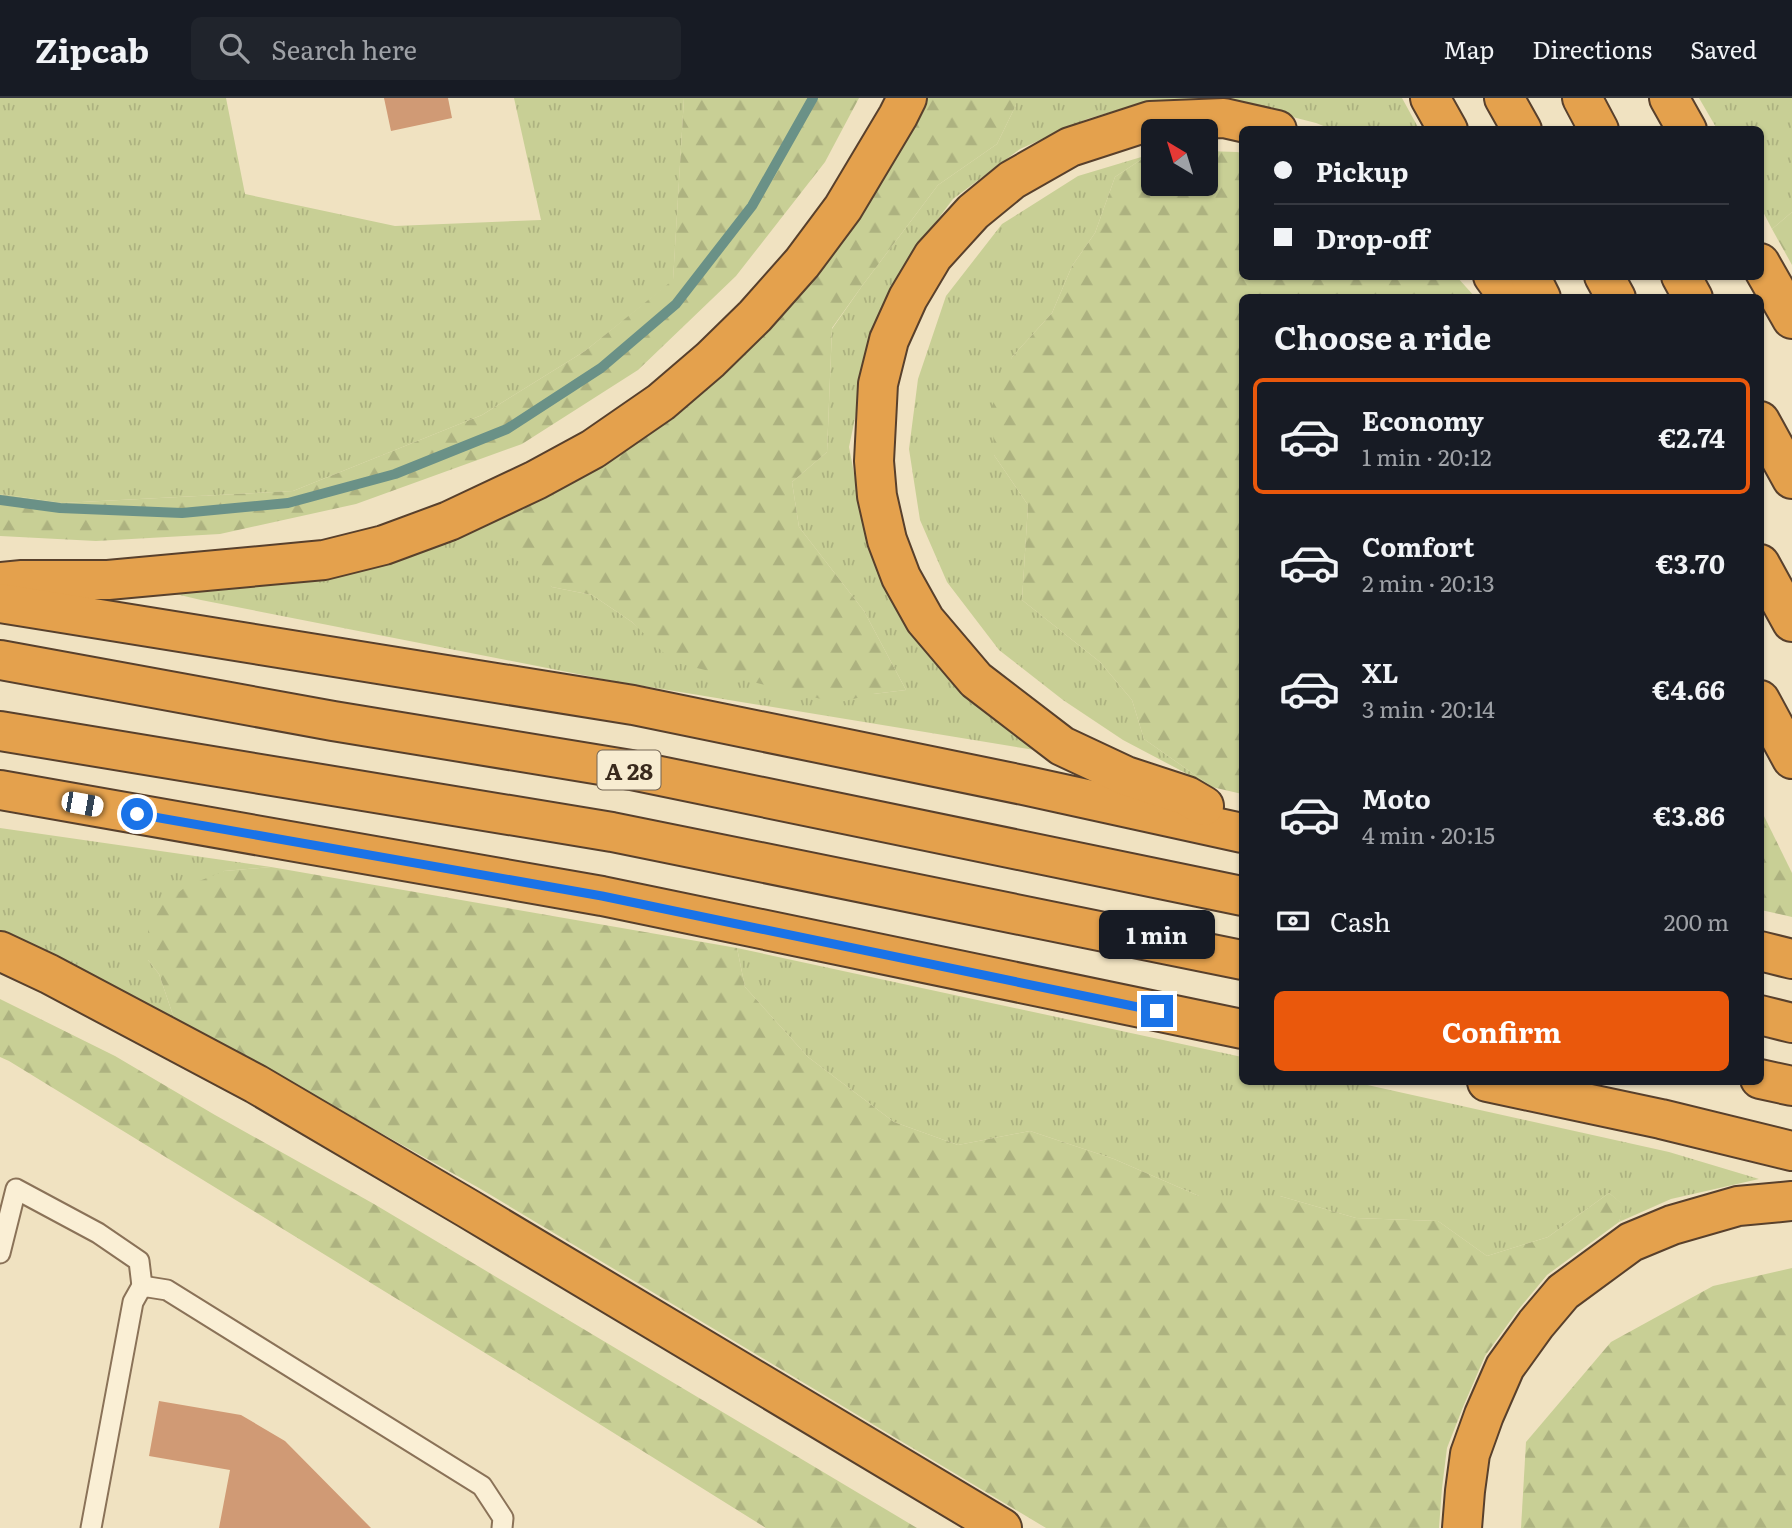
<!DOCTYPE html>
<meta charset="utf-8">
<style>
:root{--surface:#171b24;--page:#20242c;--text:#f1f3f6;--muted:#9ea1a6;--line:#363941;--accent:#ea580c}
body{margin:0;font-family:Literata,serif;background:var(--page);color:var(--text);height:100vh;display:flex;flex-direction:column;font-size:26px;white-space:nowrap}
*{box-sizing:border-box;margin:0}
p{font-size:23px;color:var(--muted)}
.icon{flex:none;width:38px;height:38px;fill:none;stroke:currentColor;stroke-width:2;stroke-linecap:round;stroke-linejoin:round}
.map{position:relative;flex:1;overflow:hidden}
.sheet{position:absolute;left:1239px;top:196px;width:525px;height:791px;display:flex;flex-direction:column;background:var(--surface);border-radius:10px;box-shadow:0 2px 5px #0004}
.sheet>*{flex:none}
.hud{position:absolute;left:1239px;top:28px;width:525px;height:154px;border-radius:10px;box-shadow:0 2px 5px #0004;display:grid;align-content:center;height:154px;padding:0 35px;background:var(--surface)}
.needle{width:46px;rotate:322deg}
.buttons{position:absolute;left:1141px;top:21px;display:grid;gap:14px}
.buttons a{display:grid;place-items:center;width:77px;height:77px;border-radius:10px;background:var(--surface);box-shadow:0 2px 5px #0004;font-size:35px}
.end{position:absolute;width:32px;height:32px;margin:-16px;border:9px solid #1a73e8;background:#fff;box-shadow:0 0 0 4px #fff}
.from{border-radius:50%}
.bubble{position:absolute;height:49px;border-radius:10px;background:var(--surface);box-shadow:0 2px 5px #0004;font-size:23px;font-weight:700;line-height:49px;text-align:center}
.car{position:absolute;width:21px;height:42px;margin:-21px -10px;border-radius:9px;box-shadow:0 0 5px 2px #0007;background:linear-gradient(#fff 24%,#345 0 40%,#fff 0 76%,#345 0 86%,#fff 0)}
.hud b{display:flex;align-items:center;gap:24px;height:66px;font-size:26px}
.hud b+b{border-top:2px solid var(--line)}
.hud i{width:18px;height:18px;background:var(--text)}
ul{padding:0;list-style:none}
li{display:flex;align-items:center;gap:21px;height:116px;margin:0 14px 10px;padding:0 21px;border:4px solid transparent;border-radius:10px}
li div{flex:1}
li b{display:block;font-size:26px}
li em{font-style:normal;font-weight:700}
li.selected{border-color:var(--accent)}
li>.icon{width:63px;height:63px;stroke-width:1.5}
h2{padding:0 35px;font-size:32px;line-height:84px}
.pay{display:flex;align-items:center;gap:18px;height:77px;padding:0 35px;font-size:26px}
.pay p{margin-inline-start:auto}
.action{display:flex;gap:14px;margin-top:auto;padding:14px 35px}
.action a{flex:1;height:80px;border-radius:10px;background:var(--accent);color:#fff;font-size:28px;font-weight:700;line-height:80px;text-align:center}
header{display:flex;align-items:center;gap:42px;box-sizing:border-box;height:98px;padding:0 35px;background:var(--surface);border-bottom:2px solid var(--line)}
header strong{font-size:33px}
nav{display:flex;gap:38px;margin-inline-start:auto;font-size:24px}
.search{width:490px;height:63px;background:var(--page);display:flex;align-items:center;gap:18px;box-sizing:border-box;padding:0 24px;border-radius:10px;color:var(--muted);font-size:26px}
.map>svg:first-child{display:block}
.grass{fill:url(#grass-tufts)}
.forest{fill:url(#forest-firs)}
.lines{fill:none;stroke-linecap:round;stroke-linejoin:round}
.stream{stroke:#6a9187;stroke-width:10}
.building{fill:#d09a75}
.lane-casing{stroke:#8a7258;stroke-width:23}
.highway-casing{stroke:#58402c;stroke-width:42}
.lane{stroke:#faefd5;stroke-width:19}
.highway{stroke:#e4a14d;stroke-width:38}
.route{stroke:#1a73e8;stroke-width:9}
.labels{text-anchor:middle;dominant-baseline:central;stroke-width:6;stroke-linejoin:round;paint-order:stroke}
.shield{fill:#f7ecd1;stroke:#726453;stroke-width:2}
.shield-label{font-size:23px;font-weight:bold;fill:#392a1d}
</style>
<header>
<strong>Zipcab</strong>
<div class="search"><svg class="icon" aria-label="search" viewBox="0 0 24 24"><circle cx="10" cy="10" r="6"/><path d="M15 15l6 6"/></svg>Search here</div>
<nav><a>Map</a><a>Directions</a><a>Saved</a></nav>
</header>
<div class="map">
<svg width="1792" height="1430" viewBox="0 0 1792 1430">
<defs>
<pattern id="grass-tufts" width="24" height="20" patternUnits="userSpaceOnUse" patternTransform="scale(1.75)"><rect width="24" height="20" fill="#c8cf95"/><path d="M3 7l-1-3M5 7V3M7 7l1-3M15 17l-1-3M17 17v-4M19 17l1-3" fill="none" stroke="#adb280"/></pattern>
<pattern id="forest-firs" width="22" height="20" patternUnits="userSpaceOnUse" patternTransform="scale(1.75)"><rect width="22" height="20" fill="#c8cf95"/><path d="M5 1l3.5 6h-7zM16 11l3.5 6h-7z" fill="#adb280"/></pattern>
</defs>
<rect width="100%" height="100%" fill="#f0e2c1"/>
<!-- grass -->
<g class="grass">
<path d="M0 0H226L245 96 395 128 541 122 514 0H684L673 183 585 253 482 317 293 393 62 405 0 396Z"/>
<path d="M1016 0H1402L1419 31H1331L1316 25 1230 3 1152 2 1087 21 1020 51 953 101 908 161 870 249 849 349 867 444 913 533 970 599 1015 637 1041 653 613 583 201 502 163 493 495 419 552 489 592 497 632 524 649 539 873 596 906 592 864 513 799 429 792 384 827 354 832 231 862 188 938 87 997 46 1016 7Z"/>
<path d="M1699 0H1792V114L1772 131 1761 110 1760 32 1717 31Z"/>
<path d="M1148 57 1115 79 1095 135 1072 168 1052 215 1012 259 994 357 1028 407 1022 502 1100 564 1132 602 1144 641 1212 689 1123 642 1063 602 999 552 947 484 920 422 909 351 918 281 946 198 1002 126 1078 78Z"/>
<path d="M0 730 271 769 224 773 148 862 159 876 175 923 0 842Z"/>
<path d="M737 850 1242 959V984H1354L1669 1054 1759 1081 1671 1101 1619 1124 1623 1107 1609 1095 1548 1139 1487 1158 1438 1123 1356 1120 1280 1098H1199L1114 1061 1030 1033 958 1047 894 1024 808 959 745 889Z"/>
</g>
<!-- forest -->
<g class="forest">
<path d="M684 0H859L825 64 736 178 638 272 522 346 356 406 220 436 96 443 0 438V396L62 405 293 393 482 317 585 253 673 182Z"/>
<path d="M925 0H1016V7L997 46 938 87 862 188 832 230 827 354 792 384 799 429 864 513 906 592 873 596 837 605 673 564 632 524 592 497 552 489 499 449 495 419 609 355Z"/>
<path d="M1206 53 1237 54 1242 55V178L1457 179 1475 199 1242 200V696L1212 689 1144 641 1132 602 1100 564 1022 502 1028 407 994 357 992 308 1012 259 1052 215 1072 168 1095 135 1115 79 1148 57H1153V86H1206Z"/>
<path d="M1792 114V167L1772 131Z"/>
<path d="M1761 712 1792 775V819L1761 812Z"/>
<path d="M271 769 737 850 745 889 808 959 894 1024 958 1047 1030 1033 1114 1061 1199 1098H1280L1356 1120 1438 1123 1487 1158 1548 1139 1609 1095 1624 1107 1619 1124 1547 1177 1518 1212 1485 1258 1463 1309 1447 1350 1442 1390 1439 1430H1046L479 1090 265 970 175 923 159 876 148 862V817L187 788 224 773Z"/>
<path d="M0 901 115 958 215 1017 374 1106 917 1430H766L503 1266 9 963 0 959Z"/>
<path d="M1792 1170V1430H1521L1526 1344 1611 1244 1713 1188Z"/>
</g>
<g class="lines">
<!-- stream -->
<path class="stream" d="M0 402 60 410 182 415 288 405 395 376 507 331 601 270 676 206 752 108 813 0"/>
</g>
<!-- building -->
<g class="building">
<path d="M384 0H448L452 20 391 33Z"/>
<path d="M159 1303 241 1317 285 1343 371 1430H219L230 1372 149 1358Z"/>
</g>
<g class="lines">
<defs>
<g id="lane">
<path d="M0 1155 16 1091 98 1135 139 1163 142 1188"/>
<path d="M91 1430 133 1204 142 1188 167 1192 482 1388 503 1420 502 1430"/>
</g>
<g id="highway">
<path d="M1430 0 1448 32"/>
<path d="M1504 0 1522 32"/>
<path d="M1582 0 1599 32"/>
<path d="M1669 0 1687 32"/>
<path d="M1760 165 1792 221"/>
<path d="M1493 178 1509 200"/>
<path d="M1530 178 1541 200"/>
<path d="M1604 178 1616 200"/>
<path d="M1681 178 1693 200"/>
<path d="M1760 323 1792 381"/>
<path d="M1760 466 1792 524"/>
<path d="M0 484 22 482H108L324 462 384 447 449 423 536 382 593 351 661 304 710 262 755 218 802 165 843 110 898 18 907 0"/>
<path d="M0 505 633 607 1023 687 1242 735"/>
<path d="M0 562 333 623 631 672 1242 798"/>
<path d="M1760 602 1792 661"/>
<path d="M0 633 612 734 1242 862"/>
<path d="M0 692 602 798 1242 931"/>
<path d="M1204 708 1187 698 1126 678 1062 648 976 582 925 522 901 479 887 442 877 398 874 363 878 286 889 242 908 200 933 158 973 114 1012 82 1070 49 1150 23 1224 20 1277 32"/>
<path d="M0 853 49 876 256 986 467 1110 1002 1430"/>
<path d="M1760 853 1792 861"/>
<path d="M1760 917 1792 925"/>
<path d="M1760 981 1792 988"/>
<path d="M1487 984 1661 1021 1792 1053"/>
<path d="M1462 1430 1465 1393 1470 1356 1484 1317 1505 1269 1536 1226 1563 1194 1631 1144 1672 1127 1738 1108 1792 1103"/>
</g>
</defs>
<!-- lane casing -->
<use href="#lane" class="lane-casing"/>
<!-- highway casing -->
<use href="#highway" class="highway-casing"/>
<!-- lane -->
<use href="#lane" class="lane"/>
<!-- highway -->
<use href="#highway" class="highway"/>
</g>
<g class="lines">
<!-- route -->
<path class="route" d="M137 716 602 798 1157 913"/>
</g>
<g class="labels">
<!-- shield labels -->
<rect class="shield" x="597.5" y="652.5" width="63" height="39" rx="5"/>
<g class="shield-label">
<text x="629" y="672">A 28</text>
</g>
</g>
</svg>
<div class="buttons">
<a><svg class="needle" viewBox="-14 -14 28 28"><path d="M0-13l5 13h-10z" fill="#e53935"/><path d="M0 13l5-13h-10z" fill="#9ea1a6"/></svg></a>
</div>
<i class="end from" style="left:137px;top:716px"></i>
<i class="end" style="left:1157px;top:913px"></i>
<div class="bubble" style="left:1099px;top:812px;width:116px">1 min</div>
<i class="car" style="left:82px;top:706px;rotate:100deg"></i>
<div class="hud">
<b><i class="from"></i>Pickup</b>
<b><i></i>Drop-off</b>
</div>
<section class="sheet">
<h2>Choose a ride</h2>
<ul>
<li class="selected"><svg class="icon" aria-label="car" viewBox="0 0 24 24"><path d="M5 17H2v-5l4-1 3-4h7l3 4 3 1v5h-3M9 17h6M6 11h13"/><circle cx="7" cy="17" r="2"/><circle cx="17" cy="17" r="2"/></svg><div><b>Economy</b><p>1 min · 20:12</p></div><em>€2.74</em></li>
<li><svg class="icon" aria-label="car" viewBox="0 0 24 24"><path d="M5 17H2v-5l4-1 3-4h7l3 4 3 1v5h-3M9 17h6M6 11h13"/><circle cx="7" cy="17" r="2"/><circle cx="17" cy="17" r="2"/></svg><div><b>Comfort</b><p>2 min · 20:13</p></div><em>€3.70</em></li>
<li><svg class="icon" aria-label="car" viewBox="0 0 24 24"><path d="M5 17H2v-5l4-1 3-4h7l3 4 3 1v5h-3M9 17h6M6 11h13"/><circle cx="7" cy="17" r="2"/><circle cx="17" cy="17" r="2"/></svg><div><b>XL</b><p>3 min · 20:14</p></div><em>€4.66</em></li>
<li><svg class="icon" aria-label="car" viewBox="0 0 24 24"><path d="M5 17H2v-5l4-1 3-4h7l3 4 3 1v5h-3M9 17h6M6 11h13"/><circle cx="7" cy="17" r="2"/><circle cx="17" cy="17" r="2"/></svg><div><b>Moto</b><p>4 min · 20:15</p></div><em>€3.86</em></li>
</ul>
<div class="pay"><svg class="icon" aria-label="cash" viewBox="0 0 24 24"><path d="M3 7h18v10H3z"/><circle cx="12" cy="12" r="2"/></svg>Cash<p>200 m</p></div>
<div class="action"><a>Confirm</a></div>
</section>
</div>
